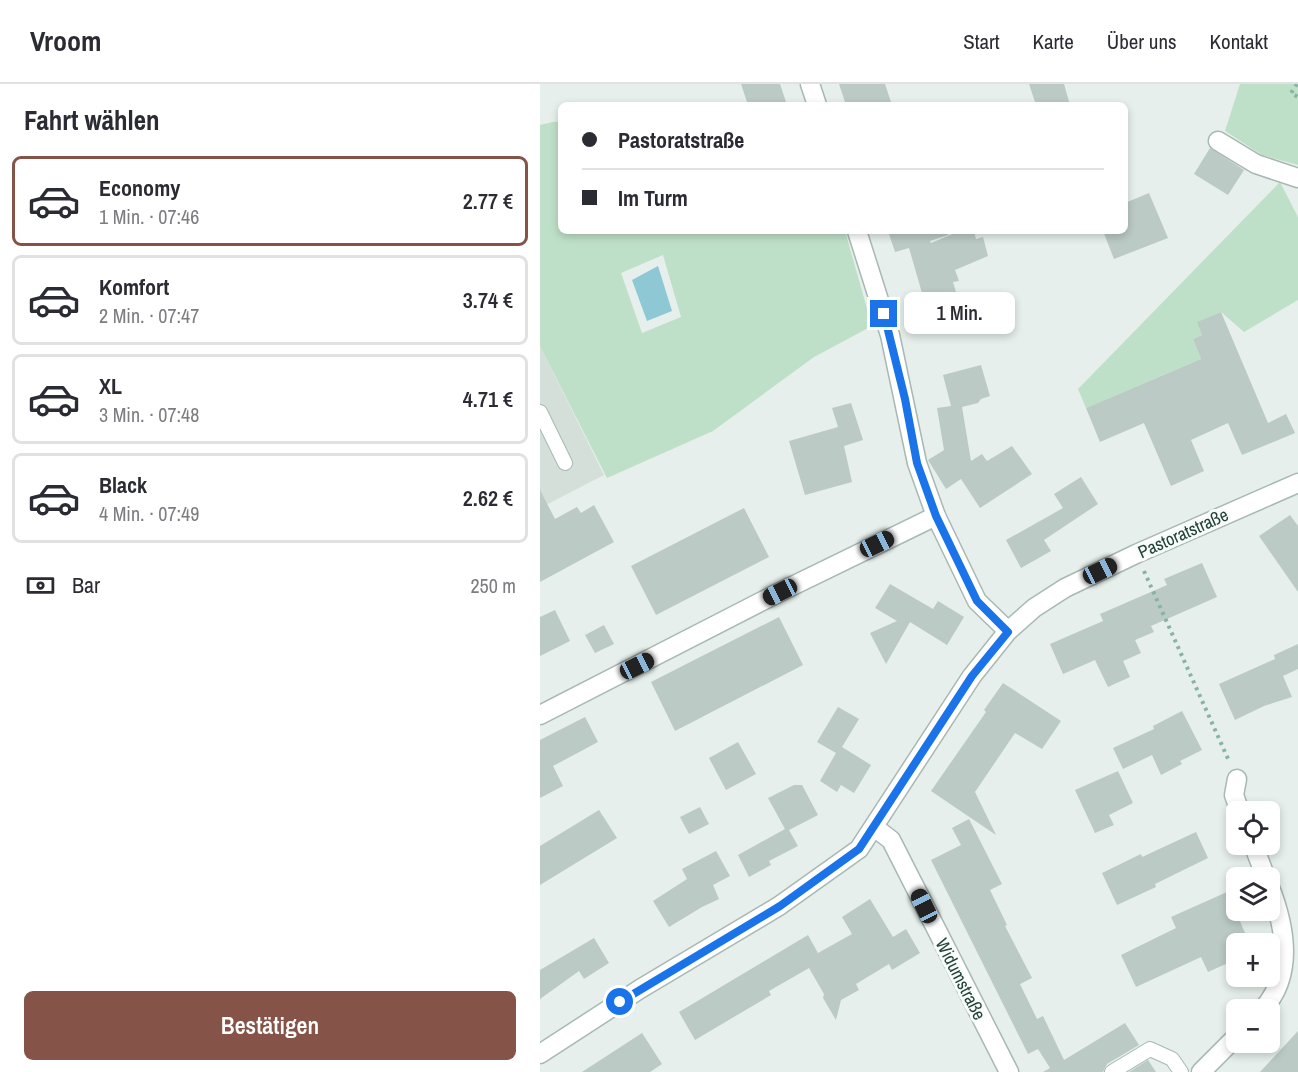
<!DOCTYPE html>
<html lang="de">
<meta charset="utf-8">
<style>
:root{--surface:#fff;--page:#f7f7f7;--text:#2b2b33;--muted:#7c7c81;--line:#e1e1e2;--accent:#855347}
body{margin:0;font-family:"Archivo Narrow",sans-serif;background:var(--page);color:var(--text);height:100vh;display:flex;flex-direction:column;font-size:22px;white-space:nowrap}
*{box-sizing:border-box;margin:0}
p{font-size:20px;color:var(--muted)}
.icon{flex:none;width:33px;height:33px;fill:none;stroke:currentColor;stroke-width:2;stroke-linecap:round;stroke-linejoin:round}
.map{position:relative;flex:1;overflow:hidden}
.side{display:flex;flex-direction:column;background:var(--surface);width:540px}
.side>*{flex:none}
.hud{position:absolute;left:18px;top:18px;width:570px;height:132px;border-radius:9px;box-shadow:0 3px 9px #0003;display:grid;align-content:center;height:132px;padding:0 24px;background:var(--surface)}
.buttons{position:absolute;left:686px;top:717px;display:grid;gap:12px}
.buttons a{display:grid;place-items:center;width:54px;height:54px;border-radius:9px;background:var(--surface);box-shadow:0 3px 9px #0003;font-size:30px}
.end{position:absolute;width:27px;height:27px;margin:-14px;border:8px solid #1a73e8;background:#fff;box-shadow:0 0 0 3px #fff}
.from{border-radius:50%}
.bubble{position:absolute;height:42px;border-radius:9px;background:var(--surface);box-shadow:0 3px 9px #0003;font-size:20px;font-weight:600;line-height:42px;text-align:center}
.car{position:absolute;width:18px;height:36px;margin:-18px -9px;border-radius:8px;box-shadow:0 0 4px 2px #0007;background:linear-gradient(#222 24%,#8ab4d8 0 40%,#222 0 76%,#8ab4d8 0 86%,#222 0)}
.hud b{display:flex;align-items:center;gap:21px;height:57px;font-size:22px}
.hud b+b{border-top:2px solid var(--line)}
.hud i{width:15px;height:15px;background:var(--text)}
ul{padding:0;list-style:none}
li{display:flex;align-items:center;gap:18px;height:90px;margin:0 12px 9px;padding:0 12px;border:3px solid var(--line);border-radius:9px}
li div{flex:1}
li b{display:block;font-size:22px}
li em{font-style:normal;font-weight:600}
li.selected{border-color:var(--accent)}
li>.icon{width:54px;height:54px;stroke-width:1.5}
h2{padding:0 24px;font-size:27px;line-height:72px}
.pay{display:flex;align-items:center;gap:15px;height:66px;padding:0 24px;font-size:22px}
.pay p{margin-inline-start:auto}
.action{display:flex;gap:12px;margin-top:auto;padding:12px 24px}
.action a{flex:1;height:69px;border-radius:9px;background:var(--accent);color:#fff;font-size:24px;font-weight:600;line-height:69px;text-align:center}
header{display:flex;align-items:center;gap:36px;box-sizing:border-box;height:84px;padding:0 30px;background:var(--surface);border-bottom:2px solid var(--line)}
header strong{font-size:28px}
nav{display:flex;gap:33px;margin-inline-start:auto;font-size:21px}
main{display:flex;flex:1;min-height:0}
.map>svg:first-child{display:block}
.built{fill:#d4dfda}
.green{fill:#bfe0c8;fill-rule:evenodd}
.water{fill:#8ec8d4}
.building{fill:#bbcac4}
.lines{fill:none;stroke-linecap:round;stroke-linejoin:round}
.service-casing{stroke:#a8b8b2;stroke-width:16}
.minor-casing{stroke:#a8b8b2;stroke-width:21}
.path{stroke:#86b3a5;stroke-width:4;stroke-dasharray:3 4.5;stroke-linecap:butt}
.service{stroke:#fff;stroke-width:14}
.minor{stroke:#fff;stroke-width:18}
.route{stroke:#1a73e8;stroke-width:8}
.labels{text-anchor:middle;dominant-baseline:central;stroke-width:6;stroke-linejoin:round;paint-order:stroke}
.street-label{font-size:18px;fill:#24423a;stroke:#f7fbf9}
</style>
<header>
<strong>Vroom</strong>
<nav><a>Start</a><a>Karte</a><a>Über uns</a><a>Kontakt</a></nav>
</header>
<main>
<section class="side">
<h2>Fahrt wählen</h2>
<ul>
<li class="selected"><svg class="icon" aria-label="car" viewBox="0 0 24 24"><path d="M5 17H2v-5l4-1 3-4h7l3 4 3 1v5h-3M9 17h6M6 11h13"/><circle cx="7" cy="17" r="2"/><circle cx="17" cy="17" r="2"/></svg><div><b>Economy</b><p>1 Min. · 07:46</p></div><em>2.77 €</em></li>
<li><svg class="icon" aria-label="car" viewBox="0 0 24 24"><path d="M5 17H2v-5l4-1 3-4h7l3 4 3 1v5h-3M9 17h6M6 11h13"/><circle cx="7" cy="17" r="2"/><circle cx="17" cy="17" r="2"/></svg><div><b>Komfort</b><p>2 Min. · 07:47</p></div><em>3.74 €</em></li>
<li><svg class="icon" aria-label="car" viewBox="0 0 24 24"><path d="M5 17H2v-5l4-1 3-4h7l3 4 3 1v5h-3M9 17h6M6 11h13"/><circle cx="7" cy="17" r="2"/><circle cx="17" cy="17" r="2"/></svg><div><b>XL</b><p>3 Min. · 07:48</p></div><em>4.71 €</em></li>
<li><svg class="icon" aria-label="car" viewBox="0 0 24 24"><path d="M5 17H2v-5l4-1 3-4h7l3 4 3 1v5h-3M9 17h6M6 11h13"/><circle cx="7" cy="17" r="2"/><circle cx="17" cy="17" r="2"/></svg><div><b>Black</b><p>4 Min. · 07:49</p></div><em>2.62 €</em></li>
</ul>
<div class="pay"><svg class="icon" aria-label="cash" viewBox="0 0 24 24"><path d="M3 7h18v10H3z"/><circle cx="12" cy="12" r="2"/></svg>Bar<p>250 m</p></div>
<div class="action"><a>Bestätigen</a></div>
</section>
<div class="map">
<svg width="758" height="988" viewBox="0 0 758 988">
<rect width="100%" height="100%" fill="#e6efeb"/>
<!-- built -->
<path class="built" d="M0 262 64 391 0 424Z"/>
<!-- green -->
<g class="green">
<path d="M700 0H758V81L722 71 685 47Z"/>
<path d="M13 38H21V147H305L332 242 274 273 173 347 67 394 0 262V41ZM123 171 141 233 102 249 81 189Z"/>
<path d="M740 98 758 133V216L704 248 681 228 658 238 662 251 653 255 661 275 546 324 538 305Z"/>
</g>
<!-- water -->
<path class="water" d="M118 182 132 227 107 237 92 196Z"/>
<!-- building -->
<g class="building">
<path d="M201 0H240L247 21H208Z"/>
<path d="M299 0H345L352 21H306Z"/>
<path d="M489 0H524L530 21H496Z"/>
<path d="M670 64 704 86 688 111 654 90Z"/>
<path d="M609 109 628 154 574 175 563 147H585V119Z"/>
<path d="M348 147H407L408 151 390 157 391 159 420 147H434L436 155 443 153 448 172 415 186 419 197 413 198 422 228 387 238 381 217 384 216 369 164 355 168Z"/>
<path d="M681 228 728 339 746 330 755 349 702 371 688 339 651 356 664 387 631 402 604 339 560 358 546 324 661 275 653 255 662 251 657 238Z"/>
<path d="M441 281 450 312 441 315 438 319 422 323 431 377 442 370 447 377 472 362 492 390 440 424 421 395 406 405 388 376 404 366 397 324 411 322 403 291Z"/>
<path d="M311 319 323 356 304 362 312 398 265 411 249 357 298 343 292 324Z"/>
<path d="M541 393 558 420 504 456 511 467 481 484 466 456 523 424 514 410Z"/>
<path d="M0 406 15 435 37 423 41 429 54 421 74 458 0 498Z"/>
<path d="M204 424 229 473 116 531 91 482Z"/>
<path d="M750 431 758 442V508L719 452Z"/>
<path d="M662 479 677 513 611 542 614 548 595 556 601 569 583 577 590 593 568 603 555 576 523 590 510 560 563 537 560 530 627 501 624 495Z"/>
<path d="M350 500 393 525 398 517 424 533 407 561 370 538 346 580 330 549 357 537 335 524Z"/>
<path d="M15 526 30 557 0 572V533Z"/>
<path d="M239 533 263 581 135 647 111 598Z"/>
<path d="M64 541 74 560 55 569 45 551Z"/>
<path d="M758 560V585L743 592 752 613 724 622 695 636 679 600 735 575 734 571Z"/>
<path d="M463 599 521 637 502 665 475 649 435 708 456 751 391 707 446 628 444 626Z"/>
<path d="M298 623 319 635 302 663 331 681 314 709 301 701 297 708 280 697 296 669 277 658Z"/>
<path d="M642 627 662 666 640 677 642 680 621 691 612 671 583 685 573 664 614 645 613 642Z"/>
<path d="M45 633 58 658 13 682 23 702 0 714V656Z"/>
<path d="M198 658 216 690 186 706 169 674Z"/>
<path d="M578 687 593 719 569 731 574 741 555 749 535 706Z"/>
<path d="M254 701H262L278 731 249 746 258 762 229 777 231 781 209 793 198 771 245 745 228 714Z"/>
<path d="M160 723 169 740 149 750 140 733Z"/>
<path d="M59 726 77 754 0 801V762Z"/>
<path d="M429 735 462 800 450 806 467 841 465 842 492 894 480 900 497 935 503 932 524 976 585 939 599 961 567 980 563 988H503L510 984 498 965 488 970 391 776 421 761 412 744Z"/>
<path d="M656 748 668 774 615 800 616 803 577 821 562 789 601 770 602 773Z"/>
<path d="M176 767 190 792 173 801 179 815 162 823 129 843 113 817 147 795 142 785Z"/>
<path d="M687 808 710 860H696V871L686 875 688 879 668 888 661 873 596 903 581 871 636 844 631 833Z"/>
<path d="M330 815 353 853 366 845 380 869 352 886 349 880 316 900 319 906 301 916 296 936 283 914 284 910 269 884 229 907 231 911 155 956 139 928 268 851 278 869 312 850 302 833Z"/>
<path d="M54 854 69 879 44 895 39 887 0 915V886Z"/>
<path d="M758 947V988H720L745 961Z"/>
<path d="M102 949 122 980 110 988H42Z"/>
<path d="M608 976 616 988H589Z"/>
</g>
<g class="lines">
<defs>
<g id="service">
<path d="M0 328 25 379"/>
<path d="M572 988 610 965 632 975 641 988"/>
</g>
<g id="minor">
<path d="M270 0 277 21"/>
<path d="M678 57 716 80 758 94"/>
<path d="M317 147 350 251 377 379 396 432 437 517 468 547"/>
<path d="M0 631 240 508 396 432"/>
<path d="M697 695 694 711 700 728"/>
<path d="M334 743 351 756 469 988"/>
<path d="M713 760 726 794"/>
<path d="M722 926C755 891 745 841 729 801"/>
<path d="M0 970 100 905 239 822 319 765 432 592 468 547 494 524 525 504 596 470 758 399"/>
<path d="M661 988 696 953"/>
</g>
</defs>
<!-- service casing -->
<use href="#service" class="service-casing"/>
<!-- minor casing -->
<use href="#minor" class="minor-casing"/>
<!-- path -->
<g class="path">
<path d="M757 0 751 9 758 13"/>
<path d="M604 487 689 677"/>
</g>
<!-- service -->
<use href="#service" class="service"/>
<!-- minor -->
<use href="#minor" class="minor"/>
</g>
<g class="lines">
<!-- route -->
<path class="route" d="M80 918 240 822 319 765 432 592 468 548 437 517 396 432 377 379 365 315 344 230"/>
</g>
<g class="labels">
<!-- street labels -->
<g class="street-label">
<text transform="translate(643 449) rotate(-24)">Pastoratstraße</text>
<text transform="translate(421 895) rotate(63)">Widumstraße</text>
</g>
</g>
</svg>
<div class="buttons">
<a><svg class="icon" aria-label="locate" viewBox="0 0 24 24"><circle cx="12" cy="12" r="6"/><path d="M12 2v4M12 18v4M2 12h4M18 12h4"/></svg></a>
<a><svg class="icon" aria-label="layers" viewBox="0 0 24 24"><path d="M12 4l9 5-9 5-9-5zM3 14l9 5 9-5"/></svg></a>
<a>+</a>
<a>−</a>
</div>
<i class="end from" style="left:80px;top:918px"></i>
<i class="end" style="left:344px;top:230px"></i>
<div class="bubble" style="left:364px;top:208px;width:111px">1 Min.</div>
<i class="car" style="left:337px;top:460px;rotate:64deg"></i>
<i class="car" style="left:560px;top:487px;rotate:64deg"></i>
<i class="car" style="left:240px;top:508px;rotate:243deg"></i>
<i class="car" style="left:97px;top:582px;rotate:63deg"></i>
<i class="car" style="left:384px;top:822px;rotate:334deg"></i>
<div class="hud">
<b><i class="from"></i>Pastoratstraße</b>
<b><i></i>Im Turm</b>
</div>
</div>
</main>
